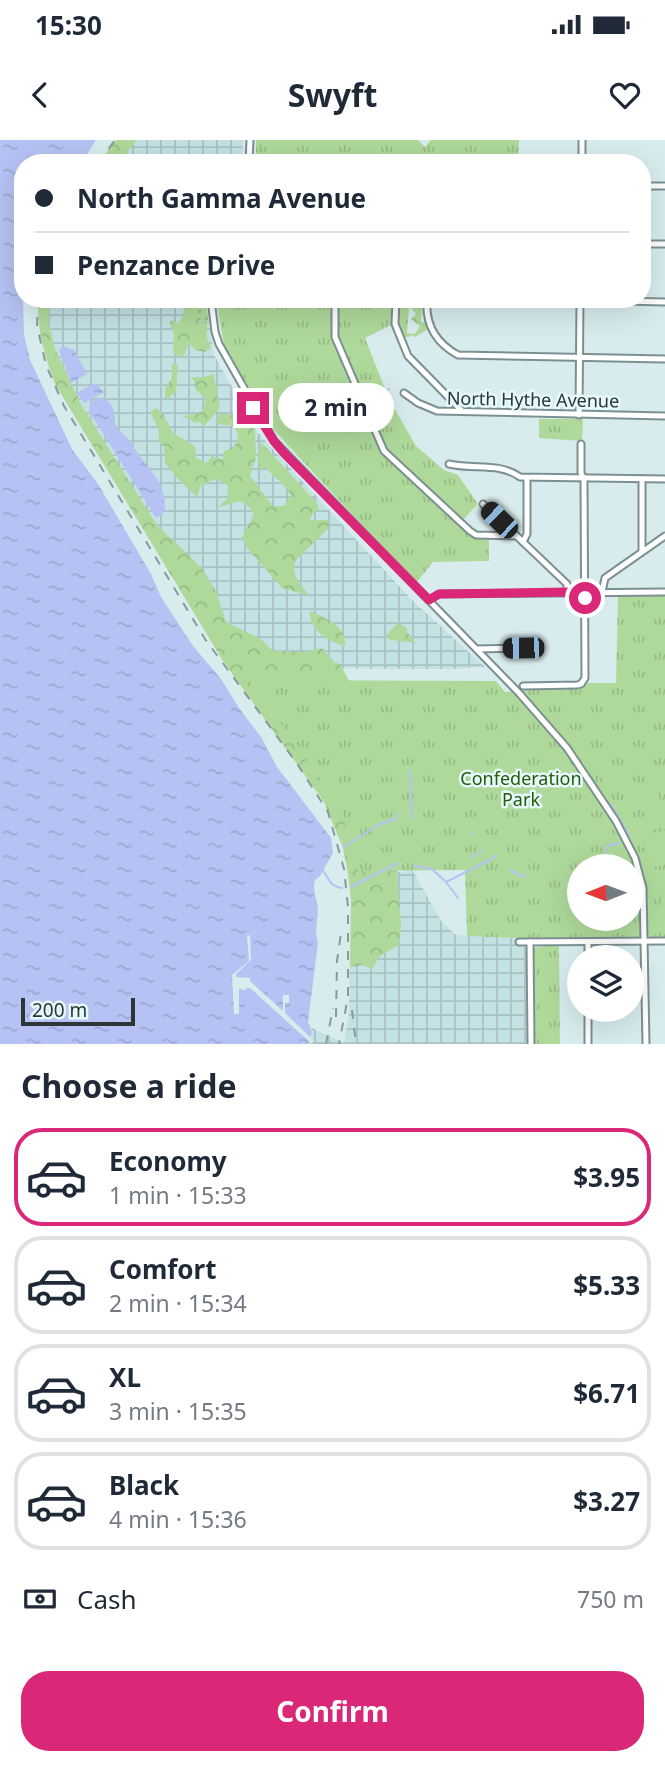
<!DOCTYPE html>
<meta charset="utf-8">
<style>
:root{--surface:#fff;--page:#f6f6f7;--text:#1f2937;--muted:#747a83;--line:#e0e1e3;--accent:#db2777}
body{margin:0;font-family:"Noto Sans",sans-serif;background:var(--page);color:var(--text);height:100vh;display:flex;flex-direction:column;font-size:26px;white-space:nowrap}
*{box-sizing:border-box;margin:0}
p{font-size:23px;color:var(--muted)}
.icon{flex:none;width:38px;height:38px;fill:none;stroke:currentColor;stroke-width:2;stroke-linecap:round;stroke-linejoin:round}
.map{position:relative;height:904px;overflow:hidden}
.sheet{display:flex;flex-direction:column;background:var(--surface);flex:1}
.sheet>*{flex:none}
.hud{position:absolute;left:14px;top:14px;width:637px;height:154px;border-radius:28px;box-shadow:0 7px 28px #0002;display:grid;align-content:center;height:154px;padding:0 21px;background:var(--surface)}
.needle{width:46px;rotate:269deg}
.buttons{position:absolute;left:567px;top:714px;display:grid;gap:14px}
.buttons a{display:grid;place-items:center;width:77px;height:77px;border-radius:50%;background:var(--surface);box-shadow:0 7px 28px #0002;font-size:35px}
.scale{position:absolute;left:21px;bottom:18px;width:114px;box-sizing:border-box;padding-left:7px;border:4px solid #2d3536;border-top:0;font-size:19px;line-height:24px;white-space:nowrap;color:#2d3536;-webkit-text-stroke:5px #e5fafc;paint-order:stroke}
.end{position:absolute;width:32px;height:32px;margin:-16px;border:9px solid #db2777;background:#fff;box-shadow:0 0 0 4px #fff}
.from{border-radius:50%}
.bubble{position:absolute;height:49px;border-radius:24px;background:var(--surface);box-shadow:0 7px 28px #0002;font-size:23px;font-weight:700;line-height:49px;text-align:center}
.car{position:absolute;width:21px;height:42px;margin:-21px -10px;border-radius:9px;box-shadow:0 0 5px 2px #0007;background:linear-gradient(#222 24%,#8ab4d8 0 40%,#222 0 76%,#8ab4d8 0 86%,#222 0)}
.hud b{display:flex;align-items:center;gap:24px;height:66px;font-size:26px}
.hud b+b{border-top:2px solid var(--line)}
.hud i{width:18px;height:18px;background:var(--text)}
ul{padding:0;list-style:none}
li{display:flex;align-items:center;gap:21px;height:98px;margin:0 14px 10px;padding:0 7px;border:4px solid var(--line);border-radius:28px}
li div{flex:1}
li b{display:block;font-size:26px}
li em{font-style:normal;font-weight:700}
li.active{border-color:var(--accent)}
li>.icon{width:63px;height:63px;stroke-width:1.5}
h2{padding:0 21px;font-size:32px;line-height:84px}
.pay{display:flex;align-items:center;gap:18px;height:77px;padding:0 21px;font-size:26px}
.pay p{margin-inline-start:auto}
.action{display:flex;gap:14px;margin-top:auto;padding:14px 21px}
.action a{flex:1;height:80px;border-radius:28px;background:var(--accent);color:#fff;font-size:28px;font-weight:700;line-height:80px;text-align:center}
.status{display:flex;justify-content:space-between;align-items:center;height:49px;padding:0 35px;background:var(--surface);direction:ltr}
.status svg{height:19px;fill:currentColor}
header{display:flex;justify-content:space-between;align-items:center;height:91px;padding:0 21px;background:var(--surface);font-size:32px;font-weight:700}
.map>svg:first-child{display:block}
.industrial{fill:url(#industrial-grid)}
.grass{fill:url(#grass-dots)}
.forest{fill:url(#forest-crowns)}
.park{fill:url(#park-tufts);fill-rule:evenodd}
.pitch{fill:#afd99b}
.water{fill:url(#water-ripples)}
.pier{fill:#d8ecee}
.lines{fill:none;stroke-linecap:round;stroke-linejoin:round}
.stream{stroke:#b5c2f3;stroke-width:2}
.minor-casing{stroke:#7d9091;stroke-width:9}
.minor{stroke:#fff;stroke-width:5}
.rail{stroke:#8a999b;stroke-width:2;stroke-dasharray:9 9;stroke-linecap:butt}
.route{stroke:#db2777;stroke-width:9}
.labels{text-anchor:middle;dominant-baseline:central;stroke-width:5;stroke-linejoin:round;paint-order:stroke}
.street-label{font-size:18px;fill:#2d3536;stroke:#e5fafc}
.park-label{font-size:18px;fill:#2a5805;stroke:#e5fafc}
</style>
<div class="status"><b>15:30</b><svg viewBox="0 0 49 12"><path d="M0 12V9h3v3zM5 12V6h3v6zM10 12V3h3v9zM15 12V0h3v12zM26 1h20v11H26zM47 4h2v5h-2z"/></svg></div>
<header><svg class="icon" aria-label="back" viewBox="0 0 24 24"><path d="M15 5l-7 7 7 7"/></svg>Swyft<svg class="icon" aria-label="heart" viewBox="0 0 24 24"><path d="M12 20l-8-8c-3-5 5-10 8-4 3-6 11-1 8 4z"/></svg></header>
<div class="map">
<svg width="665" height="904" viewBox="0 0 665 904">
<defs>
<pattern id="industrial-grid" width="8" height="8" patternUnits="userSpaceOnUse" patternTransform="scale(1.75)"><rect width="8" height="8" fill="#c4e1e4"/><path d="M0 4h8M4 0v8" fill="none" stroke="#a9c2c4"/></pattern>
<pattern id="grass-dots" width="8" height="8" patternUnits="userSpaceOnUse" patternTransform="scale(1.75)"><rect width="8" height="8" fill="#afd99b"/><path d="M2 2h.1M6 6h.1" fill="none" stroke="#97bb86" stroke-width="1.8" stroke-linecap="round"/></pattern>
<pattern id="forest-crowns" width="20" height="18" patternUnits="userSpaceOnUse" patternTransform="scale(1.75)"><rect width="20" height="18" fill="#afd99b"/><path d="M2 6a3 3 0 1 1 6 0M12 15a3 3 0 1 1 6 0" fill="none" stroke="#97bb86"/></pattern>
<pattern id="park-tufts" width="24" height="20" patternUnits="userSpaceOnUse" patternTransform="scale(1.75)"><rect width="24" height="20" fill="#afd99b"/><path d="M3 7l-1-3M5 7V3M7 7l1-3M15 17l-1-3M17 17v-4M19 17l1-3" fill="none" stroke="#97bb86"/></pattern>
<pattern id="water-ripples" width="26" height="14" patternUnits="userSpaceOnUse" patternTransform="scale(1.75)"><rect width="26" height="14" fill="#b5c2f3"/><path d="M2 4q2-2 4 0t4 0M15 11q2-2 4 0t4 0" fill="none" stroke="#9ca7d1"/></pattern>
</defs>
<rect width="100%" height="100%" fill="#d8ecee"/>
<!-- industrial -->
<g class="industrial">
<path d="M120 0H243L242 23H104Z"/>
<path d="M43 159H205L214 215 258 293 412 460 485 527 450 529 247 528 46 214Z"/>
<path d="M413 731 441 781 456 795 524 799 528 823 529 904H309L312 888 344 903 349 874 350 807 386 800 395 732Z"/>
</g>
<!-- grass -->
<path class="grass" d="M191 159H205L209 182C196 180 192 171 191 159Z"/>
<!-- forest -->
<g class="forest">
<path d="M116 0H137L128 11 124 20 119 23H98Z"/>
<path d="M38 159H49V184L55 209 82 266 157 385 201 427 216 451 226 482 261 499 273 511 305 512 322 508 334 522 340 524 388 611 401 785 399 805 380 816 372 829 363 825 350 827 351 761 348 734 343 708 324 662 223 521 55 244C44 215 37 190 38 159Z"/>
<path d="M185 159 195 162 193 171 200 175 201 181 207 182V198L211 208 205 212 195 210 189 203 183 218 173 213 174 193 169 182 173 180 178 184 183 175Z"/>
<path d="M401 159H406L409 168 407 193 415 194 420 186 411 179 416 174 410 166 413 159 422 162 421 182 426 183 428 189 415 197 411 195 409 197H401L398 183Z"/>
<path d="M172 223H175L178 226 176 251 169 258H165V250L172 237Z"/>
<path d="M213 234 218 252 216 257 220 262 218 271 203 287 200 282 193 283 192 280 182 276 201 273 206 259 196 250 194 241 190 237H204Z"/>
<path d="M156 268 163 274 173 293 195 306 196 318 206 323 211 318 210 312 213 317 223 319 224 311C237 308 243 297 233 286L217 284 219 274 237 275 241 282 245 276 255 290 256 318 250 336 273 366H284L291 356C284 343 275 338 266 328L261 330C256 321 259 311 261 302L317 363 319 369 312 374 310 380H329L328 389 296 420C290 435 301 446 310 456L282 448 246 407 242 397 254 374C241 354 237 364 218 367L227 359 228 346 217 339 207 342 203 348 202 342 197 357 179 340 165 323 164 307 159 301V290L150 272Z"/>
<path d="M310 471C326 478 347 486 345 506 329 502 309 491 310 471Z"/>
<path d="M398 483 407 488V492L416 503 390 500 386 495Z"/>
</g>
<!-- park -->
<g class="park">
<path d="M256 0H418L425 7 431 0H519L518 23H256Z"/>
<path d="M216 159H392L391 185 365 198 389 259 416 306 444 330 458 335 478 364 458 385 475 398 489 399V421L433 422 417 442 360 383 271 287 224 205Z"/>
<path d="M539 279H583L582 301 539 298Z"/>
<path d="M618 455H665V799L650 798 646 790 640 797C582 799 525 799 467 796L465 730 358 731 350 698 338 664 250 540 496 541 505 552 577 547 586 543H616ZM579 726H632V779H579Z"/>
<path d="M559 804 560 904H533V808Z"/>
</g>
<!-- pitch -->
<g class="pitch">
<path d="M646 641 656 650 660 659 635 666 633 658 638 645Z"/>
<path d="M665 690V724L651 728 641 697Z"/>
<path d="M665 746V792H660L661 750Z"/>
</g>
<!-- water -->
<g class="water">
<path d="M0 0H96L81 23H23V159L24 194 30 220 72 309 98 344 151 434 161 457 193 506 221 539 239 568 261 597 277 627 331 698 333 713 320 736 315 740C312 751 317 758 318 768 318 781 314 790 318 803L308 882 312 892 308 904H0Z"/>
<path d="M64 206 74 210 87 234 71 243 60 213 59 209Z"/>
<path d="M95 243 104 252 84 263 77 253Z"/>
<path d="M98 258C115 259 114 273 116 287 125 295 131 302 137 312 153 337 165 338 165 372L156 378 89 271 90 263Z"/>
</g>
<!-- pier -->
<path class="pier" d="M250 795 251 820 236 834V837L250 838V841L283 871V855H289V862L285 863V873L313 900 312 904 250 848H246V850L239 849V874H234L232 835 249 821 247 796Z"/>
<g class="lines">
<!-- stream -->
<g class="stream">
<path d="M372 264 381 253 389 249"/>
<path d="M369 268 370 266"/>
<path d="M410 630 412 678"/>
<path d="M610 663 629 695"/>
<path d="M472 694H473"/>
<path d="M344 707 378 685 395 679 397 674"/>
<path d="M480 711 482 710"/>
<path d="M606 712 608 706 619 703"/>
<path d="M471 717 477 713"/>
<path d="M492 719 497 715"/>
<path d="M414 726 432 729 446 742 490 720"/>
<path d="M510 730 523 737"/>
<path d="M323 731C330 739 329 746 342 748"/>
<path d="M527 735H528"/>
<path d="M446 742 458 758"/>
<path d="M351 747 398 723"/>
</g>
<defs>
<g id="minor">
<path d="M249 23 250 0"/>
<path d="M582 23V0"/>
<path d="M642 46H665"/>
<path d="M642 104H665"/>
<path d="M211 159 215 192 219 204 274 301 519 553 567 608 616 681 635 718 643 748 646 904"/>
<path d="M396 159 395 184 408 216 462 271"/>
<path d="M427 159C425 184 436 203 458 215L665 219"/>
<path d="M525 159 665 162"/>
<path d="M335 164V197L384 311 470 391 476 395 516 396"/>
<path d="M404 253 418 263 437 271 665 276"/>
<path d="M579 275 580 159"/>
<path d="M449 324C475 330 499 322 520 337L665 339"/>
<path d="M642 339V411"/>
<path d="M483 364 567 444V452"/>
<path d="M523 402 527 394V338"/>
<path d="M602 452 605 438 665 396"/>
<path d="M429 460 439 454 665 452"/>
<path d="M477 509 523 508 529 511"/>
<path d="M523 546 577 545 581 544 585 538 584 339 581 333V304"/>
<path d="M519 802 665 801"/>
<path d="M530 802 531 904"/>
<path d="M588 802V817"/>
<path d="M588 870V904"/>
</g>
</defs>
<!-- minor casing -->
<use href="#minor" class="minor-casing"/>
<!-- minor -->
<use href="#minor" class="minor"/>
<!-- rail -->
<g class="rail">
<path d="M98 23 115 0"/>
<path d="M38 159 37 186 46 225 64 266 205 499 296 622 328 672 344 729 348 767V857L339 904"/>
<path d="M352 870 356 904"/>
<path d="M336 877 337 821 341 793"/>
<path d="M326 904 333 868"/>
</g>
</g>
<g class="lines">
<!-- route -->
<path class="route" d="M253 268 274 301 284 313 429 460 439 454 567 452H585V458"/>
</g>
<g class="labels">
<!-- street labels -->
<g class="street-label">
<text transform="translate(533 259) rotate(1)">North Hythe Avenue</text>
</g>
<!-- park labels -->
<g class="park-label">
<text x="521" y="638">Confederation<tspan x="521" dy="21">Park</tspan></text>
</g>
</g>
</svg>
<div class="buttons">
<a><svg class="needle" viewBox="-14 -14 28 28"><path d="M0-13l5 13h-10z" fill="#e53935"/><path d="M0 13l5-13h-10z" fill="#747a83"/></svg></a>
<a><svg class="icon" aria-label="layers" viewBox="0 0 24 24"><path d="M12 4l9 5-9 5-9-5zM3 14l9 5 9-5"/></svg></a>
</div>
<div class="scale">200 m</div>
<i class="end from" style="left:585px;top:458px"></i>
<i class="end" style="left:253px;top:268px"></i>
<div class="bubble" style="left:278px;top:243px;width:116px">2 min</div>
<i class="car" style="left:499px;top:380px;rotate:314deg"></i>
<i class="car" style="left:523px;top:508px;rotate:269deg"></i>
<div class="hud">
<b><i class="from"></i>North Gamma Avenue</b>
<b><i></i>Penzance Drive</b>
</div>
</div>
<section class="sheet">
<h2>Choose a ride</h2>
<ul>
<li class="active"><svg class="icon" aria-label="car" viewBox="0 0 24 24"><path d="M5 17H2v-5l4-1 3-4h7l3 4 3 1v5h-3M9 17h6M6 11h13"/><circle cx="7" cy="17" r="2"/><circle cx="17" cy="17" r="2"/></svg><div><b>Economy</b><p>1 min · 15:33</p></div><em>$3.95</em></li>
<li><svg class="icon" aria-label="car" viewBox="0 0 24 24"><path d="M5 17H2v-5l4-1 3-4h7l3 4 3 1v5h-3M9 17h6M6 11h13"/><circle cx="7" cy="17" r="2"/><circle cx="17" cy="17" r="2"/></svg><div><b>Comfort</b><p>2 min · 15:34</p></div><em>$5.33</em></li>
<li><svg class="icon" aria-label="car" viewBox="0 0 24 24"><path d="M5 17H2v-5l4-1 3-4h7l3 4 3 1v5h-3M9 17h6M6 11h13"/><circle cx="7" cy="17" r="2"/><circle cx="17" cy="17" r="2"/></svg><div><b>XL</b><p>3 min · 15:35</p></div><em>$6.71</em></li>
<li><svg class="icon" aria-label="car" viewBox="0 0 24 24"><path d="M5 17H2v-5l4-1 3-4h7l3 4 3 1v5h-3M9 17h6M6 11h13"/><circle cx="7" cy="17" r="2"/><circle cx="17" cy="17" r="2"/></svg><div><b>Black</b><p>4 min · 15:36</p></div><em>$3.27</em></li>
</ul>
<div class="pay"><svg class="icon" aria-label="cash" viewBox="0 0 24 24"><path d="M3 7h18v10H3z"/><circle cx="12" cy="12" r="2"/></svg>Cash<p>750 m</p></div>
<div class="action"><a>Confirm</a></div>
</section>
